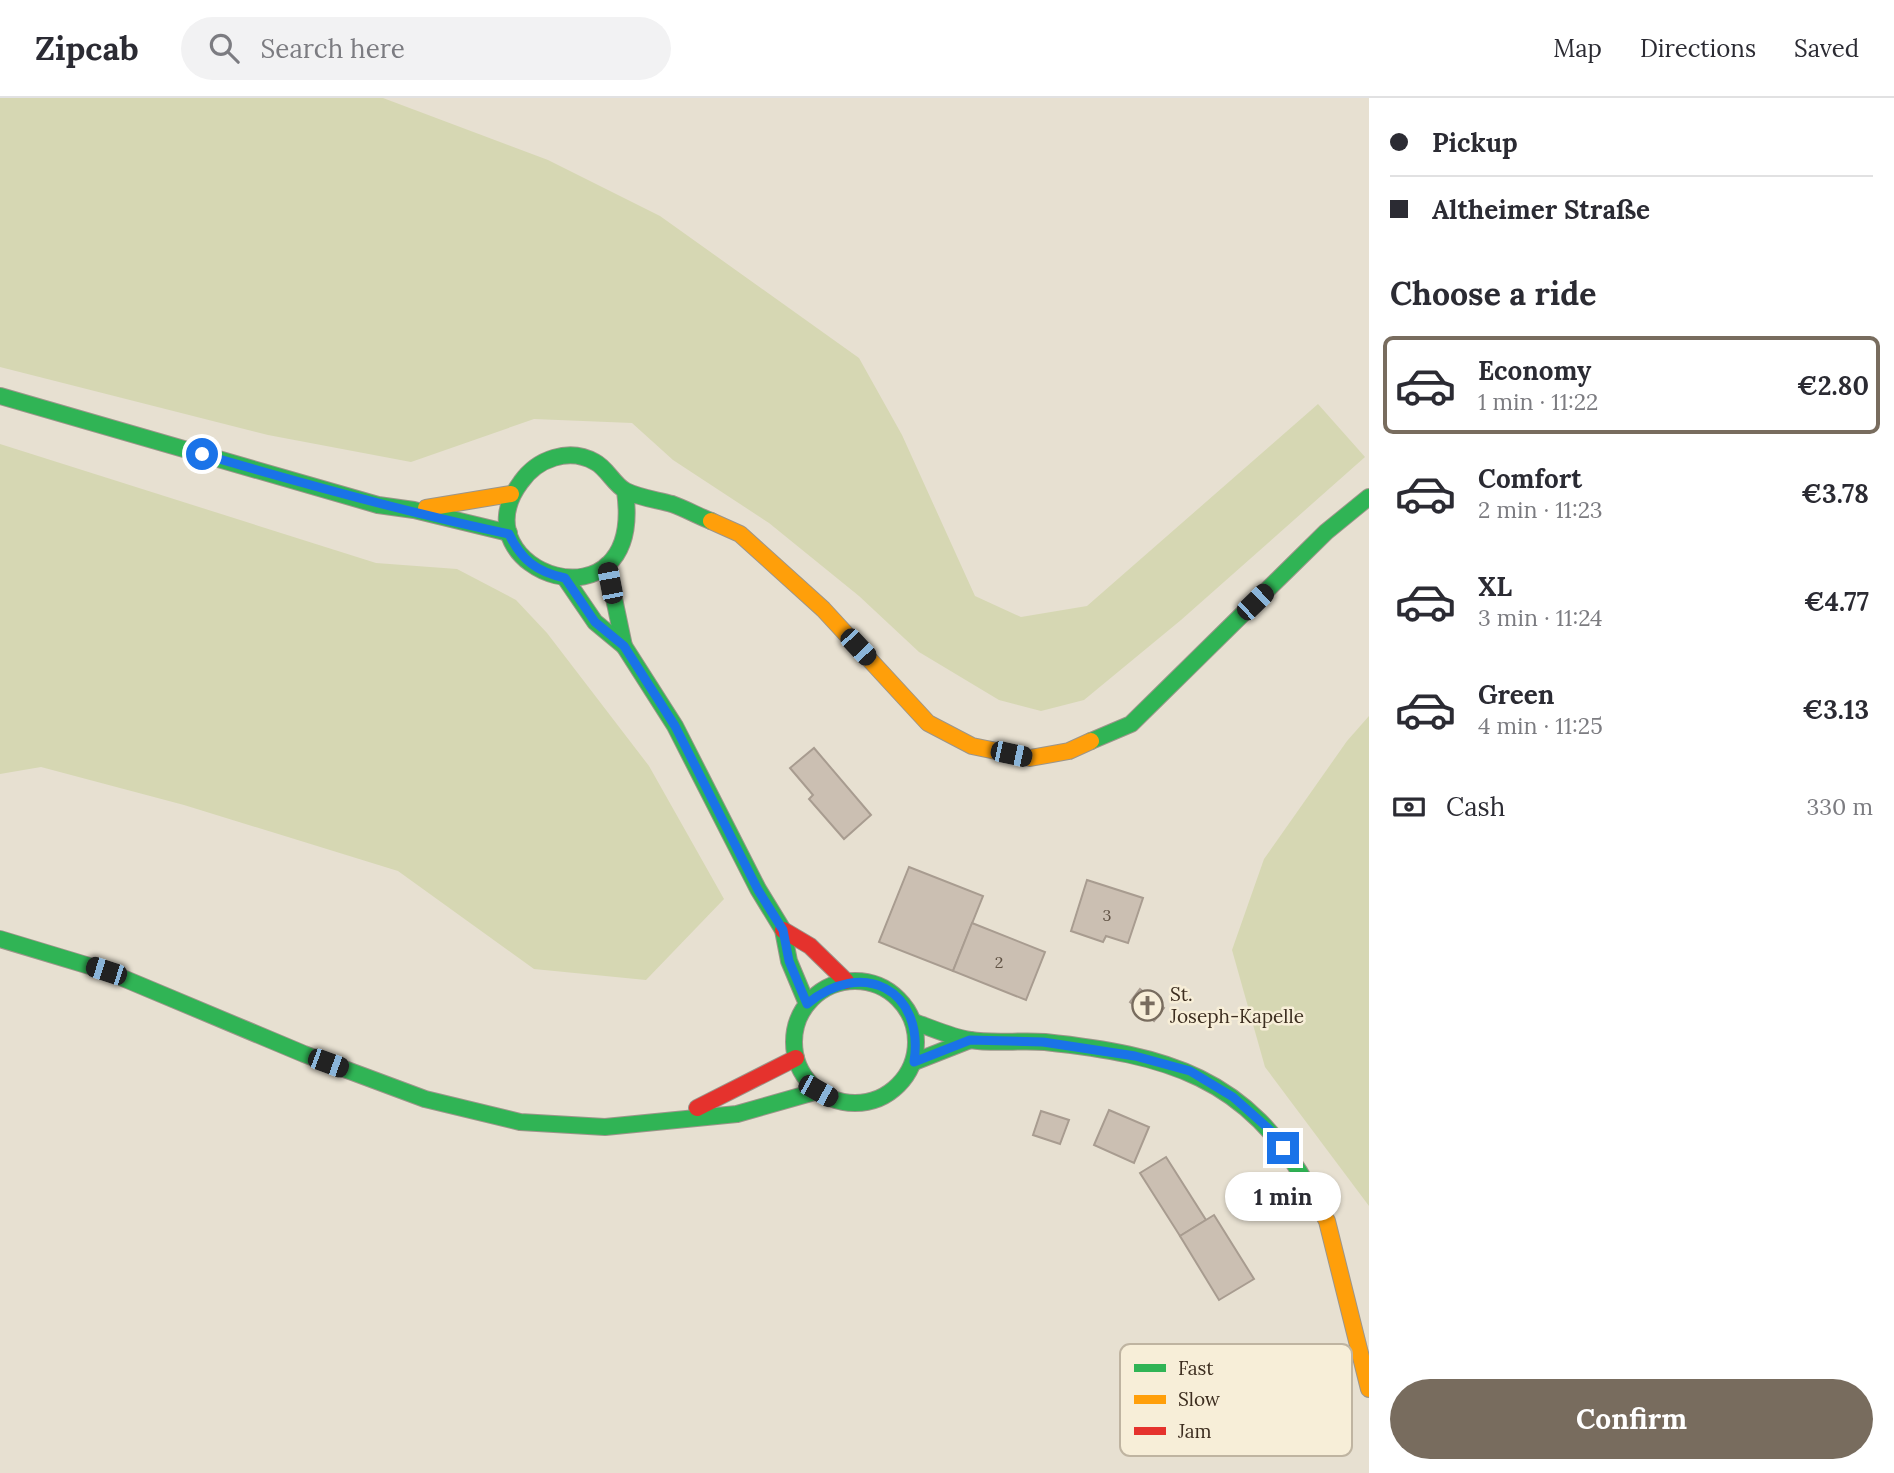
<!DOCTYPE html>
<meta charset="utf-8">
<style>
:root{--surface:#fff;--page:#f2f2f3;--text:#2b2b33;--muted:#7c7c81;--line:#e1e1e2;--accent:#786c5e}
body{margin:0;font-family:Lora,serif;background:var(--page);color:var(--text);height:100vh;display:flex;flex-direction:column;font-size:26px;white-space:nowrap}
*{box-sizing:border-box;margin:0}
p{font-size:23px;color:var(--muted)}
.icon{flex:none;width:38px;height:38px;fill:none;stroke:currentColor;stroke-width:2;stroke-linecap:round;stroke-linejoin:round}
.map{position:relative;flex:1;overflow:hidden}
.sheet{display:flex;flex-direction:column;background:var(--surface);width:525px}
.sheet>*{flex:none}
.hud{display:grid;align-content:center;height:154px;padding:0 21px;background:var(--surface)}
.end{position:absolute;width:32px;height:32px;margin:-16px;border:9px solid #1a73e8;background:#fff;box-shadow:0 0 0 4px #fff}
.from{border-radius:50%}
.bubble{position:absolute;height:49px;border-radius:24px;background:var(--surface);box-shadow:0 2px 5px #0004;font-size:23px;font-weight:700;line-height:49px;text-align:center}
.car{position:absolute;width:21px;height:42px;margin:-21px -10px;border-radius:9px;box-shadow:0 0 5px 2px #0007;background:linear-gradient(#222 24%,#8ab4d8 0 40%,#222 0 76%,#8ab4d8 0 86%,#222 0)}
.hud b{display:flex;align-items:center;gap:24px;height:66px;font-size:26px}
.hud b+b{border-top:2px solid var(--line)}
.hud i{width:18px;height:18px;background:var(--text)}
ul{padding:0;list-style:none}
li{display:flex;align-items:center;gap:21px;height:98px;margin:0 14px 10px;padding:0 7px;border:4px solid transparent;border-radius:10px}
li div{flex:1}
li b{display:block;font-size:26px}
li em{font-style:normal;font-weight:700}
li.selected{border-color:var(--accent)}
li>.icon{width:63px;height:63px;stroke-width:1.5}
h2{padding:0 21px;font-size:32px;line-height:84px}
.pay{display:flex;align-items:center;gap:18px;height:77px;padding:0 21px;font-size:26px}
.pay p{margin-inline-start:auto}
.cta{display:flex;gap:14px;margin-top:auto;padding:14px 21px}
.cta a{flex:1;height:80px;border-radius:42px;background:var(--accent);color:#fff;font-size:28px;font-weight:700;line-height:80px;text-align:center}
header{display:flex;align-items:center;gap:42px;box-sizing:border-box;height:98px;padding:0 35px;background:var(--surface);border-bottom:2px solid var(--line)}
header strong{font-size:33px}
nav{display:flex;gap:38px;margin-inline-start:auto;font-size:24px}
.search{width:490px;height:63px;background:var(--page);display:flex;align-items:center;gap:18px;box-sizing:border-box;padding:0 24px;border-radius:38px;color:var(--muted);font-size:26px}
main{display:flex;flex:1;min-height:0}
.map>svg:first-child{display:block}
.green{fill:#d6d7b3}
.building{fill:#cbbfb2;stroke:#a89c90;stroke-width:2}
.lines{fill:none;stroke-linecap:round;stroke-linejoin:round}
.fast-casing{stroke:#9c958a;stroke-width:18}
.slow-casing{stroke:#9c958a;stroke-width:18}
.jam-casing{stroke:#9c958a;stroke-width:18}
.fast{stroke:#30b455;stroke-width:16}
.slow{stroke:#ff9f0a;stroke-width:16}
.jam{stroke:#e5322d;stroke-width:16}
.route{stroke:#1a73e8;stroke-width:9}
.labels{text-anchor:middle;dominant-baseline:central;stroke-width:5;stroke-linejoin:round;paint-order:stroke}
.number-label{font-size:16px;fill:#605244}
.poi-label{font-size:19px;fill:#3d2e20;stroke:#f7eed8;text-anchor:start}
.key{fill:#f7eed8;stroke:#bfb4a1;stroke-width:2}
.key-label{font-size:19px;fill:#3d2e20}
</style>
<header>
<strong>Zipcab</strong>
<div class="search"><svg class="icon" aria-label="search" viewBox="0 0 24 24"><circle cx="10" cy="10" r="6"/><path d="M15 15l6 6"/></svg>Search here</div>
<nav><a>Map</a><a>Directions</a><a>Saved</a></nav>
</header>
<main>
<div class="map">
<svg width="1369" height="1375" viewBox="0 0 1369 1375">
<rect width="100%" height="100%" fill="#e7e0d1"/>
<!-- green -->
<g class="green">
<path d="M0 0H383L548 62 660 118 859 260 902 337 975 498 1021 519 1087 508 1318 306 1365 359 1181 522 1084 602 1041 613 999 602 919 554 859 498 769 425 673 362 632 325 534 321 411 364 268 337 0 269Z"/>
<path d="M0 346 376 465 457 471 516 502 547 535 649 668 724 801 646 882 534 871 398 773 184 707 41 669 0 676Z"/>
<path d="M1369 618V1108L1265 969 1232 852 1264 761 1347 643Z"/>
</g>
<!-- building -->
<g class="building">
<path d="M814 650 871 717 844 741 809 701 813 697 790 670Z"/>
<path d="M909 769 983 798 953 873 879 844Z"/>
<path d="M1087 782 1143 800 1128 845 1106 838 1103 844 1071 833Z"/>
<path d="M972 825 1045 854 1026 902 953 873Z"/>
<path d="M1140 891 1164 910 1154 923 1130 904Z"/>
<path d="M1109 1012 1149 1029 1134 1065 1094 1047Z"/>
<path d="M1041 1013 1069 1022 1060 1046 1033 1037Z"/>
<path d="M1166 1059 1206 1122 1180 1138 1140 1075Z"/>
<path d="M1214 1117 1254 1181 1219 1202 1180 1138Z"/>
</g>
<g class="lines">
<defs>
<g id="fast">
<path d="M0 298 378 407 414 412 509 435"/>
<path d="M625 393C646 540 454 474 521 384 537 361 569 349 595 364 607 370 614 387 626 393 640 400 658 402 672 406 686 411 698 418 711 423"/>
<path d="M607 467 624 548 675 628 758 791 783 832 789 863 807 906"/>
<path d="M565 480 595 524 624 548"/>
<path d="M1091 643 1131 626 1326 434 1369 399"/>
<path d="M0 841 106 873 304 956 425 1001 520 1024 605 1029 737 1016 818 993"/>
<circle cx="855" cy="944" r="61"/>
<path d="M914 924C932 930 951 939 970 942 994 946 1020 942 1045 944 1166 957 1248 978 1310 1092"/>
<path d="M914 964 970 942"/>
</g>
<g id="slow">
<path d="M426 410 511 396"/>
<path d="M711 423 740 436 823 511 928 625 972 648 1030 660 1069 653 1091 643"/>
<path d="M1310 1092 1327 1123 1369 1291"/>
</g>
<g id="jam">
<path d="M783 832 810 848 846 883"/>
<path d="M697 1010 796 960"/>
</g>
</defs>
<!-- fast casing -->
<use href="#fast" class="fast-casing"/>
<!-- slow casing -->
<use href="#slow" class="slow-casing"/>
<!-- jam casing -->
<use href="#jam" class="jam-casing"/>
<!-- fast -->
<use href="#fast" class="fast"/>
<!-- slow -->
<use href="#slow" class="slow"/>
<!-- jam -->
<use href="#jam" class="jam"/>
</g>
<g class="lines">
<!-- route -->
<path class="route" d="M202 356C304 386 405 414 509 436 521 462 537 474 565 480L595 524 624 548 675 628 758 792 783 832 789 863 807 906C862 860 925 891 914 964L970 942 1043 944 1135 958 1190 973 1233 999 1270 1032 1283 1050"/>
</g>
<!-- icons -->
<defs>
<symbol id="church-ring" viewBox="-11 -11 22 22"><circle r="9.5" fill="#f7eed8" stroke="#786c5e" stroke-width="1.5"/><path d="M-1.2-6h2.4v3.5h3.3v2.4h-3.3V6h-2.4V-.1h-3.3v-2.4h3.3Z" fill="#786c5e"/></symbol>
</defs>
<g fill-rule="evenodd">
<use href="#church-ring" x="1130" y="890" width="35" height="35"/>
</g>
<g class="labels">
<!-- number labels -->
<g class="number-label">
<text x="1107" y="817">3</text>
<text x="999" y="864">2</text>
</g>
<!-- poi labels -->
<g class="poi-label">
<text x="1170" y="896">St.<tspan x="1170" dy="22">Joseph-Kapelle</tspan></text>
</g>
</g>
<!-- legend -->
<rect x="1120" y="1246" width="232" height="112" rx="10" class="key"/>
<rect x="1134" y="1266" width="32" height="8" fill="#30b455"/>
<rect x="1134" y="1297" width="32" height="9" fill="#ff9f0a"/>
<rect x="1134" y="1329" width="32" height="8" fill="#e5322d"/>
<g class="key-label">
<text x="1178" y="1277">Fast</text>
<text x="1178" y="1308">Slow</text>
<text x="1178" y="1340">Jam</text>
</g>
</svg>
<i class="end from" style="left:202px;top:356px"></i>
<i class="end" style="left:1283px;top:1050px"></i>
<div class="bubble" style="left:1225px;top:1074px;width:116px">1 min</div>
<i class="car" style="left:610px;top:485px;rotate:349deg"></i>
<i class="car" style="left:1255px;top:504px;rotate:46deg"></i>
<i class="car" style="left:858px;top:549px;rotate:137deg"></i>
<i class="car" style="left:1011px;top:656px;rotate:102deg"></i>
<i class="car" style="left:106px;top:873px;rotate:288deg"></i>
<i class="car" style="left:328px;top:965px;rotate:110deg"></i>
<i class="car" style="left:818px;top:993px;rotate:119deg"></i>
</div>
<section class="sheet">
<div class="hud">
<b><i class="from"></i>Pickup</b>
<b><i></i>Altheimer Straße</b>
</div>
<h2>Choose a ride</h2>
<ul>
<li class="selected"><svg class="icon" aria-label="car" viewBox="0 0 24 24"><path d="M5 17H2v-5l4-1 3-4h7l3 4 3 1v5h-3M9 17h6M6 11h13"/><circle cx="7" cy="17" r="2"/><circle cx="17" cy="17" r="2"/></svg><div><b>Economy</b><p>1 min · 11:22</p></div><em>€2.80</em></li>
<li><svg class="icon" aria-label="car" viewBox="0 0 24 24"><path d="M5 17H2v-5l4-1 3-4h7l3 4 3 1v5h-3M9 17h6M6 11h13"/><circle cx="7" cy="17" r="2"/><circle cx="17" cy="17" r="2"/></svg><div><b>Comfort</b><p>2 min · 11:23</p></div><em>€3.78</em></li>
<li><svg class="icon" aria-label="car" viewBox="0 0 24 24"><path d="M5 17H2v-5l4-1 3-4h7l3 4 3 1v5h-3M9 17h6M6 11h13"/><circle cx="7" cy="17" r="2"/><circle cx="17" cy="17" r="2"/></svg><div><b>XL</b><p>3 min · 11:24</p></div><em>€4.77</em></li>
<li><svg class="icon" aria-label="car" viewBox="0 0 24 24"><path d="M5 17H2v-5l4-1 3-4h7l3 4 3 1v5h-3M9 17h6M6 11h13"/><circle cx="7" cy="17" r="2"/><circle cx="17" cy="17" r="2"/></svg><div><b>Green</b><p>4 min · 11:25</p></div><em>€3.13</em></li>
</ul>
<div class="pay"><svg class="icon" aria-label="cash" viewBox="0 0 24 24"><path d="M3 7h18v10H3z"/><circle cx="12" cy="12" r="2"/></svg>Cash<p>330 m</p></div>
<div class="cta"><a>Confirm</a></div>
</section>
</main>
